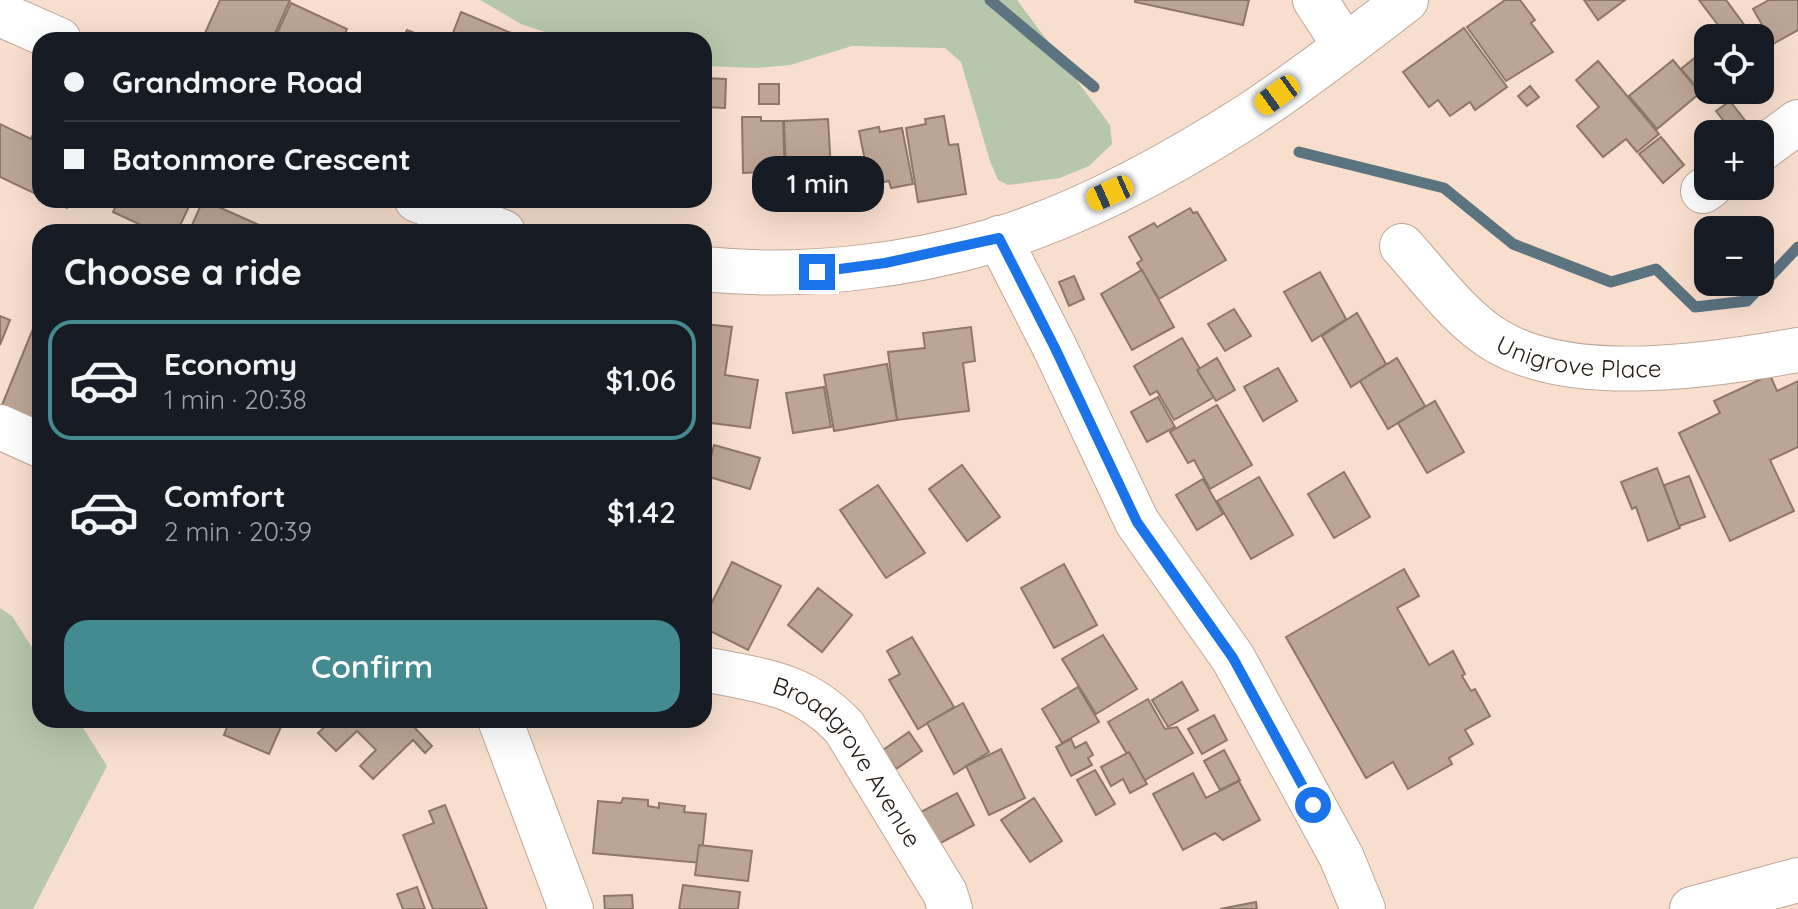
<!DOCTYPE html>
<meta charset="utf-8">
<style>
:root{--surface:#171b24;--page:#20242c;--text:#f1f3f6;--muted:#9ea1a6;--line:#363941;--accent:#438b90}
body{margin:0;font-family:Quicksand,sans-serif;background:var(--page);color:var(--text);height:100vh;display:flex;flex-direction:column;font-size:30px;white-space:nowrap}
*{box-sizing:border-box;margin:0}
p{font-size:26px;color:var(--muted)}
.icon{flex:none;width:44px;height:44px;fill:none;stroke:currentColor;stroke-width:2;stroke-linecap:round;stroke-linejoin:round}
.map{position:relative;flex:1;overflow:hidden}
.side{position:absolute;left:32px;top:224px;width:680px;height:504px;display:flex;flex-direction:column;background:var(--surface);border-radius:24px;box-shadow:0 8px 32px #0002}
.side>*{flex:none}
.top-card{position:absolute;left:32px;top:32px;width:680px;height:176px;border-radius:24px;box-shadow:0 8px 32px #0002;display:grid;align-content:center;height:176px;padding:0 32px;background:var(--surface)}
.buttons{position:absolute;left:1694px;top:24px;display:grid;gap:16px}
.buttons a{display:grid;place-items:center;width:80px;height:80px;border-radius:16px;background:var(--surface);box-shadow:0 8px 32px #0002;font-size:40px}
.end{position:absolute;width:36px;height:36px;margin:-18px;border:10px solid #1a73e8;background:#fff;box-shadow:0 0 0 4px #fff}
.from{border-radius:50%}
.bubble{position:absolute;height:56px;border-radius:24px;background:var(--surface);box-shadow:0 8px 32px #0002;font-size:26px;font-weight:600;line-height:56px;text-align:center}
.car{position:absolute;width:24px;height:48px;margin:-24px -12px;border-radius:10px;box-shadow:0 0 6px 2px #0007;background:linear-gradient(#f5c518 24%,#345 0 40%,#f5c518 0 76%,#345 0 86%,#f5c518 0)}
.top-card b{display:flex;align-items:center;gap:28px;height:76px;font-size:30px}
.top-card b+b{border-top:2px solid var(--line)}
.top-card i{width:20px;height:20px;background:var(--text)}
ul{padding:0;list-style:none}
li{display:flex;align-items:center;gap:24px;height:120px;margin:0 16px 12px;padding:0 16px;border:4px solid transparent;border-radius:24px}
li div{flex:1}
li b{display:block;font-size:30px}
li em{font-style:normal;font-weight:600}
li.selected{border-color:var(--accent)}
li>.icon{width:72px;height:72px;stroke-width:1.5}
h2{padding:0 32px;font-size:36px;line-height:96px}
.button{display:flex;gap:16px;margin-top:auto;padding:16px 32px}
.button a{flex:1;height:92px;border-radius:24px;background:var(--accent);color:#fff;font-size:32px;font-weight:600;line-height:92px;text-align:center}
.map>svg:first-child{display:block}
.green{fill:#b6c7ab}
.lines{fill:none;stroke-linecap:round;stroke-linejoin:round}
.stream{stroke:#5c7380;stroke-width:11}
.building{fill:#bda595;stroke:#8e7768;stroke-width:2}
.minor-casing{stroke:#bfa797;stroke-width:46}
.minor{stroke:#fff;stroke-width:44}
.route{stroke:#1a73e8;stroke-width:10}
.labels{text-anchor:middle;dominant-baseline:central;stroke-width:8;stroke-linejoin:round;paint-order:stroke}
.street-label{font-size:24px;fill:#211912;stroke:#f8decd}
</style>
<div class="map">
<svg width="1798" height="909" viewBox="0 0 1798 909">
<rect width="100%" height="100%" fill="#f8decd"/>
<!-- green -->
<g class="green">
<path d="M480 0H1017L1110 125 1112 144 1089 166 1060 178 1008 185 998 180 990 161 961 62 945 48 852 46 790 65 755 68 704 66V40H568L521 24Z"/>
<path d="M0 608 12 616 40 660V720H78L107 766 33 909H0Z"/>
</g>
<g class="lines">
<!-- stream -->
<g class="stream">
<path d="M990 0 1094 87"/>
<path d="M1299 152 1444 188 1513 244 1611 282 1656 269 1695 307 1747 301 1798 247"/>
</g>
</g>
<!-- building -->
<g class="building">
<path d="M220 0H290L272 40H220L205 33Z"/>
<path d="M1135 0H1249L1243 25 1135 2Z"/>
<path d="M1505 0H1520L1535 20 1531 23 1553 52 1506 81 1467 27Z"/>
<path d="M1584 0H1625L1598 20Z"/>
<path d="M1699 0H1726L1754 38H1728Z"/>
<path d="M1769 0H1798V30L1773 44 1753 9Z"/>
<path d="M291 3 347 29 342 40H274Z"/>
<path d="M461 12 516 35 513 40H468L453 33Z"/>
<path d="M1464 28 1507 87 1475 110 1470 102 1450 116 1438 100 1429 107 1403 72Z"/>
<path d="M407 30 425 37 424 40H402Z"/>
<path d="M1708 47V90H1722L1708 101 1681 69Z"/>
<path d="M1673 60 1700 93 1657 129 1629 96Z"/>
<path d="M1598 61 1659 134 1637 152 1626 139 1603 157 1577 126 1599 107 1576 80Z"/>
<path d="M704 78 726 79 725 108 704 107Z"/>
<rect x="759" y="84" width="20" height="20"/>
<path d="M1530 86 1539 97 1527 106 1518 96Z"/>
<path d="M1730 101 1747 123 1733 133 1716 111Z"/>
<path d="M944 116 949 145 958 144 966 194 918 202 906 128 926 124 925 119Z"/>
<path d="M742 117H761V121H783L785 178H761V172L743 173Z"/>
<path d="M40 119V196L0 177V124L31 139Z"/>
<path d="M828 119 833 202 804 203V196L787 197 784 121Z"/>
<path d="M704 120 710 121 704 166Z"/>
<path d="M879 127 880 132 902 128 913 184 891 188 889 181 870 185 859 131Z"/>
<path d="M1661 137 1684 165 1663 183 1639 154Z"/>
<path d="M49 200H71L67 208Z"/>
<path d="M119 200H192L177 232H156L113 212Z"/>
<path d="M203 200 266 228 264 232H189Z"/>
<path d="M1190 208 1193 213 1197 212 1226 260 1159 299 1137 263 1142 260 1129 237 1154 223 1157 227Z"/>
<path d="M1142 270 1174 327 1132 350 1101 294Z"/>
<path d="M1320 272 1346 319 1312 341 1284 292Z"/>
<path d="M1074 276 1084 299 1069 306 1059 282Z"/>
<path d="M1234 309 1251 336 1225 351 1208 324Z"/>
<path d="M1357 313 1386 364 1351 387 1322 336Z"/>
<path d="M39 314H40V431L0 410Z"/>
<path d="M0 316 10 320 0 345Z"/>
<path d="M704 324 732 327 725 375 758 380 750 428 704 422Z"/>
<path d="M971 327 975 361 963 363 969 411 897 420 888 352 925 348 923 333Z"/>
<path d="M1182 338 1216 396 1174 420 1157 391 1150 395 1134 366Z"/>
<path d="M1217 358 1235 390 1216 401 1197 370Z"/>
<path d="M1397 358 1425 406 1388 429 1360 381Z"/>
<path d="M887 364 897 420 834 431 824 375Z"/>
<path d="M1278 368 1297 401 1263 421 1244 387Z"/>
<path d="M1770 375 1777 391 1798 381V447L1770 460 1794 511 1730 541 1679 433 1720 413 1714 401Z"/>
<path d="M824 387 831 427 793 433 786 393Z"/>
<path d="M1158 397 1175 427 1147 442 1131 412Z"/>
<path d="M1435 401 1464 452 1427 473 1398 423Z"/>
<path d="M1217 405 1252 465 1210 489 1194 460 1188 463 1170 432Z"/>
<path d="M714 445 760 458 750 489 706 476Z"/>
<path d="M962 465 1000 517 967 541 929 489Z"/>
<path d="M1657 468 1680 528 1648 541 1636 507 1632 509 1621 482Z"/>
<path d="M1344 472 1370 517 1334 538 1308 494Z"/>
<path d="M1689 476 1705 517 1679 526 1664 485Z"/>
<path d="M1259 477 1293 535 1251 559 1217 501Z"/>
<path d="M1203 479 1223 514 1197 530 1176 495Z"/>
<path d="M878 485 925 553 886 578 840 510Z"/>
<path d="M732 562 781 586 748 650 704 628V618Z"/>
<path d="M1064 564 1097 625 1054 648 1021 588Z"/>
<path d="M1404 569 1419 596 1397 608 1429 665 1453 651 1465 674 1462 676 1471 691 1475 689 1490 716 1465 730 1473 744 1449 758 1452 764 1408 789 1393 762 1366 778 1286 637Z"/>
<path d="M818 588 852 615 822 652 788 625Z"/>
<path d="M1103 635 1137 689 1096 714 1062 659Z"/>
<path d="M912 637 954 707 918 729 889 680 900 674 887 651Z"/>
<path d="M1182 682 1198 710 1168 727 1152 700Z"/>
<path d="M1078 687 1099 722 1062 743 1042 709Z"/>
<path d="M1148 699 1165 729 1177 727 1193 753 1143 781 1108 722Z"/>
<path d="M963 703 989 752 954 774 927 723Z"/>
<path d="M1214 715 1227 740 1202 754 1188 729Z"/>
<path d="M230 720H284L269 754 224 735Z"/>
<path d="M332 720H421L414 727 432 746 425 753 413 740 373 779 360 766 376 750 357 731 336 751 318 733Z"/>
<path d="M909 732 922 751 896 769 883 750Z"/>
<path d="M1071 739 1075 748 1086 742 1093 755 1088 758 1092 765 1071 776 1056 747Z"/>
<path d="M1001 749 1025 798 989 815 966 766Z"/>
<path d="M1224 750 1240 780 1220 790 1204 761Z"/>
<path d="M1129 752 1147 784 1130 793 1123 779 1111 786 1101 767Z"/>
<path d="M1095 770 1115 804 1096 815 1077 780Z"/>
<path d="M1193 773 1206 798 1239 781 1260 820 1223 840 1215 833 1183 850 1153 794Z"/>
<path d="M957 793 974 825 937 845 919 813Z"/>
<path d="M623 798 648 800V806L659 808V803L685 806 684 812 706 814 701 863 593 853 598 801 621 803Z"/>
<path d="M1034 798 1062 841 1030 862 1001 820Z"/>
<path d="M445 805 487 909H433L403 835 434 823 429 811Z"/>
<path d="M699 845 752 851 748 881 695 875Z"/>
<path d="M683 885 740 892 738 909H679Z"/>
<path d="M417 887 425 909H403L397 894Z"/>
<path d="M632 895 633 909H605L604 896Z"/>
<path d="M1256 902 1257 909H1220Z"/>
</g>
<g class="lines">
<defs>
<g id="minor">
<path d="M1315 0 1345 46"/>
<path d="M0 14 59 40"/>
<path d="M1760 150 1798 122"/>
<path d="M1703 191 1710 186"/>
<path d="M417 200 503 232"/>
<path d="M999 238 1055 348 1137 522 1233 658 1341 856 1363 909"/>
<path id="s1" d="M1402 246C1431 278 1460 319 1497 341 1576 387 1712 365 1798 350"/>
<path d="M704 269C801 279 905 267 999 239 1086 212 1178 161 1254 112 1306 77 1357 38 1406 0"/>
<path d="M0 427 40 445"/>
<path id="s2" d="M704 669C761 681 801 682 844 727L945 893 950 909"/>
<path d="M500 720 571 909"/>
<path d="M1692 909 1798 880"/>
</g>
</defs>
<!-- minor casing -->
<use href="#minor" class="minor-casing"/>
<!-- minor -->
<use href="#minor" class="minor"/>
</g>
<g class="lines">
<!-- route -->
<path class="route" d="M817 272 885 263 999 238 1055 348 1137 522 1233 658 1313 805"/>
</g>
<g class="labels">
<!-- street labels -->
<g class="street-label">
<text stroke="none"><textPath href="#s1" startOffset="220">Unigrove Place</textPath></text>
<text stroke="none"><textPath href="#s2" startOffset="182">Broadgrove Avenue</textPath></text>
</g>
</g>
</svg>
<div class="buttons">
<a><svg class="icon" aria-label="locate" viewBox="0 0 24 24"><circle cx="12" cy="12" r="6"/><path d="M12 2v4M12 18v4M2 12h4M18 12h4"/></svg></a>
<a>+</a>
<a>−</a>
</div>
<i class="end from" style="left:1313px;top:805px"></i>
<i class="end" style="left:817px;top:272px"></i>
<div class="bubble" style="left:752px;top:156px;width:132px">1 min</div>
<i class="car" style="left:1277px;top:95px;rotate:234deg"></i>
<i class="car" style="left:1110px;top:193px;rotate:246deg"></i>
<div class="top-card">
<b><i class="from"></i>Grandmore Road</b>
<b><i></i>Batonmore Crescent</b>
</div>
<section class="side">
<h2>Choose a ride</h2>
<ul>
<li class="selected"><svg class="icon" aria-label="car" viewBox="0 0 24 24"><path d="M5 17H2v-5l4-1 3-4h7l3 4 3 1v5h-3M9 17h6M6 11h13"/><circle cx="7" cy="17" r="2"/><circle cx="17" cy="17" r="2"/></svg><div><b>Economy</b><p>1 min · 20:38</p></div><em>$1.06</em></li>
<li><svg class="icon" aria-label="car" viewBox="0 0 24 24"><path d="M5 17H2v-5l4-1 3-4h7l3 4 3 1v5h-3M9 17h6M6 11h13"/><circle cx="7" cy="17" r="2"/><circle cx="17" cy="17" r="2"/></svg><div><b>Comfort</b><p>2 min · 20:39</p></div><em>$1.42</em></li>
</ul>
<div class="button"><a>Confirm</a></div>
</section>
</div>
